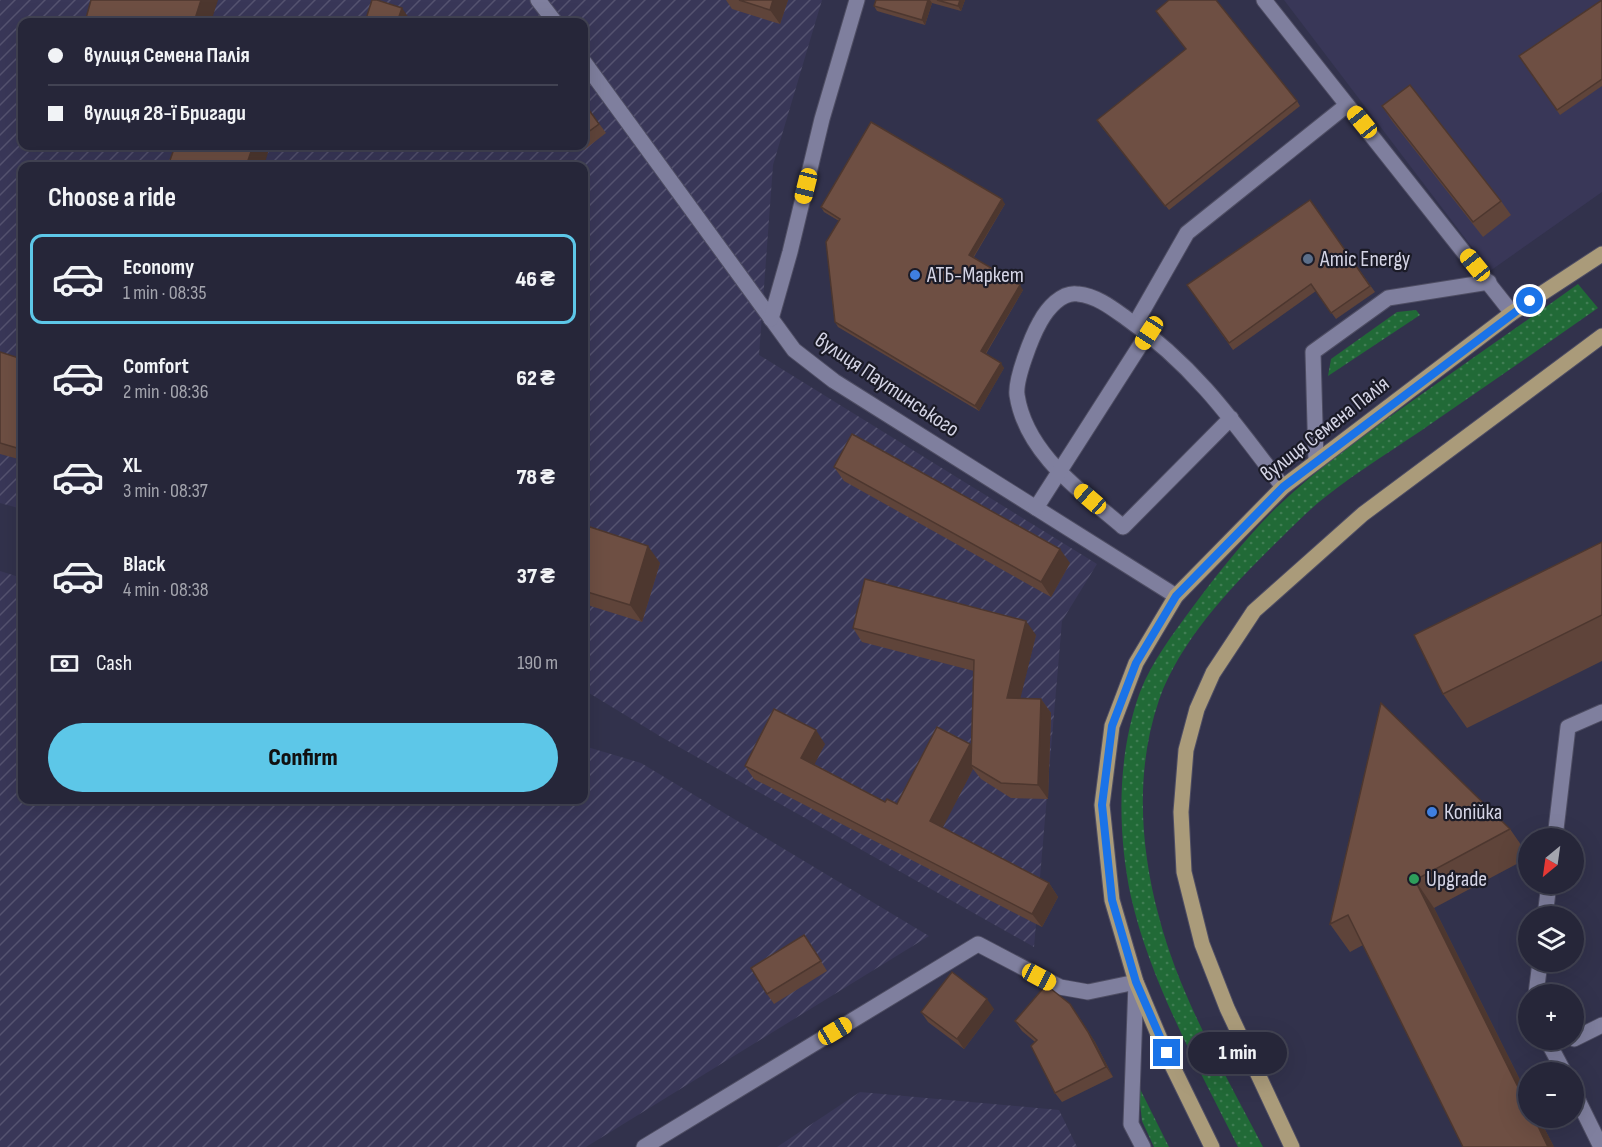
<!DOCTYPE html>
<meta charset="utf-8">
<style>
:root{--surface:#262639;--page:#323244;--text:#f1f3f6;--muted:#a4a5ae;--line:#424353;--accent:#5dc7e8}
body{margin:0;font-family:"Sofia Sans Condensed",sans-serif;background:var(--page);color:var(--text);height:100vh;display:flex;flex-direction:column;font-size:22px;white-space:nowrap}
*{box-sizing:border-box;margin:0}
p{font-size:20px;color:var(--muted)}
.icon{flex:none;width:33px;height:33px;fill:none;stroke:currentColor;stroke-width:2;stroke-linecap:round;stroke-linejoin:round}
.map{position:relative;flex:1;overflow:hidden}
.panel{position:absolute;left:18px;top:162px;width:570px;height:642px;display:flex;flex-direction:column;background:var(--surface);border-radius:12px;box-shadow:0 6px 24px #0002,0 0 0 2px var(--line)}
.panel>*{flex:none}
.hud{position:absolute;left:18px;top:18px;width:570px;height:132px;border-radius:12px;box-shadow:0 6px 24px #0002,0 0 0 2px var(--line);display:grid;align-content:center;height:132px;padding:0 30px;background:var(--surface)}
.needle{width:39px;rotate:209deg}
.buttons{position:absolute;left:1518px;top:828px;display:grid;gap:12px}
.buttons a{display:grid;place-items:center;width:66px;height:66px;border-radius:50%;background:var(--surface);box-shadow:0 6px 24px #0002,0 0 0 2px var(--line);font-size:30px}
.end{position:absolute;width:27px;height:27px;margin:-14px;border:8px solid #1a73e8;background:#fff;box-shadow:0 0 0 3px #fff}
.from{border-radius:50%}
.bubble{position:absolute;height:42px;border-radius:21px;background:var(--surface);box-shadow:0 6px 24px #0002,0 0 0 2px var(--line);font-size:20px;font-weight:800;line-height:42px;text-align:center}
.car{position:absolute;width:18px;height:36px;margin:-18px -9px;border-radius:8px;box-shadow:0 0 4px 2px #0007;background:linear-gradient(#f5c518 24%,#345 0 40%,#f5c518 0 76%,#345 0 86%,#f5c518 0)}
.hud b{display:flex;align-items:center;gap:21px;height:57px;font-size:22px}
.hud b+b{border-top:2px solid var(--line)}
.hud i{width:15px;height:15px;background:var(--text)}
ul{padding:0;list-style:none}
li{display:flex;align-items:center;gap:18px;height:90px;margin:0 12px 9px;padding:0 18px;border:3px solid transparent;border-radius:12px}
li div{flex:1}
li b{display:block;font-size:22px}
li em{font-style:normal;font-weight:800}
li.selected{border-color:var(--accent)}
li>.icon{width:54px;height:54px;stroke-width:1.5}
h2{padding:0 30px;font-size:27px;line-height:72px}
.pay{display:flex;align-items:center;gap:15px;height:66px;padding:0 30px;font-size:22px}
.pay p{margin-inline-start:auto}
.cta{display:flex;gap:12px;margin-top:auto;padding:12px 30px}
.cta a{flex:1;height:69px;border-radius:36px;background:var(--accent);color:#111;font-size:24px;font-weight:800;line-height:69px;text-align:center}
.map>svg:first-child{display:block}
.built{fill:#393758}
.industrial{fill:url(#industrial-furrows);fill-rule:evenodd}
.grass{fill:url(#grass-dots)}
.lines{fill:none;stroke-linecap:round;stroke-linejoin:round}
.service-casing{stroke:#4e4d63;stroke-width:17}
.primary-casing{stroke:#4e4d63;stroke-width:17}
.service{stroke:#7f7f9e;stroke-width:15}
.primary{stroke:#aa9b7a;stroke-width:15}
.wall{fill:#5f443a}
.shaded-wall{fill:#4d372f}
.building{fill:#6e4f43;stroke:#4d372f;stroke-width:1.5}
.route{stroke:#1a73e8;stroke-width:8}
.service-dot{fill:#5c6f8a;stroke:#1b1b27;stroke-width:2}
.shop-dot{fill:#3f7fe0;stroke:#1b1b27;stroke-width:2}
.leisure-dot{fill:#2e9e5b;stroke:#1b1b27;stroke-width:2}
.labels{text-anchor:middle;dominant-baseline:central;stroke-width:4.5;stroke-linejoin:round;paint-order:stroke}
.poi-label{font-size:22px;fill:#d4d4e5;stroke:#1b1b27;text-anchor:start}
.street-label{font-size:22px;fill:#d4d4e5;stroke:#1b1b27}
</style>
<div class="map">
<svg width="1602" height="1147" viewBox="0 0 1602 1147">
<defs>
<pattern id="industrial-furrows" width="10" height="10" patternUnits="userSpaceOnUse" patternTransform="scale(1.5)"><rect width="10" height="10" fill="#393758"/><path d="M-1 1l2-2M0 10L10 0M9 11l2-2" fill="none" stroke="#555370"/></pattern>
<pattern id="grass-dots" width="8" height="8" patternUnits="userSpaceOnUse" patternTransform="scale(1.5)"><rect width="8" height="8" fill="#216a37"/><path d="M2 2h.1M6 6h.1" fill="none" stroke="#407e54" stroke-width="1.8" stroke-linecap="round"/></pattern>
</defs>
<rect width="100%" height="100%" fill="#32324c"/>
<!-- built -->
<path class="built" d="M1284 0H1602V192L1490 271Z"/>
<!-- industrial -->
<g class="industrial">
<path d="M0 0H822L773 165 759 355 1097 564 1062 621 1034 947 663 738 584 690V166H22V509L0 503ZM22 22H584V146H22Z"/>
<path d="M0 571 22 578V800H584V746L641 763 929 936 586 1147H0Z"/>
<path d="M860 1092 1059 1110 1077 1147H777Z"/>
</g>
<!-- grass -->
<g class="grass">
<path d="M1578 284 1598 308C1544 346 1489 384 1435 421 1398 447 1359 470 1324 498 1309 510 1295 524 1281 538 1235 583 1181 638 1159 700 1135 770 1140 847 1159 917 1180 998 1225 1073 1263 1147H1238C1199 1068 1151 984 1131 897 1117 831 1117 755 1140 692 1152 661 1173 634 1192 608 1218 573 1245 539 1276 508 1321 465 1371 430 1422 394 1474 357 1526 321 1578 284Z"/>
<path d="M1416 310 1420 315 1328 376 1331 359 1397 312Z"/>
<path d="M1138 1085 1169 1147H1154L1142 1121Z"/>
</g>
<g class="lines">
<defs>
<g id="service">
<path d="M538 0 555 22"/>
<path d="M1264 0 1512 313"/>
<path d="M584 62 794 350 834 381 1176 596"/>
<path d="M771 319 790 252 822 119 857 0"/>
<path d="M1135 324 1187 233 1347 105"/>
<path d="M1231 418 1123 527C1081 491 1026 454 1017 395 1015 379 1032 336 1040 322 1047 309 1062 291 1078 294 1097 296 1112 308 1126 318 1194 365 1234 422 1283 487"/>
<path d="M1316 461 1313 352 1388 298 1489 282"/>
<path d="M1036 508 1148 333"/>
<path d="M1555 838 1568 727 1602 712"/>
<path d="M1545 916 1549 884"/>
<path d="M1536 994 1540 962"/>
<path d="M1574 1039 1602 1025"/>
<path d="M1547 1040 1564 1072"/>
<path d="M1574 1092 1601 1147"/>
<path d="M644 1147 978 944 1060 987 1088 992 1136 982 1131 1124 1143 1147"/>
</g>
<g id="primary">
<path d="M1212 1147 1166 1053 1136 982 1112 900 1102 805 1112 726 1136 663 1176 596 1283 487 1512 313 1602 254"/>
<path d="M1292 1147 1227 1008 1202 944 1184 872 1181 812 1186 750 1197 709 1213 673 1254 611 1363 514 1602 336"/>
</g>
</defs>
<!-- service casing -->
<use href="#service" class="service-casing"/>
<!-- primary casing -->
<use href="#primary" class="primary-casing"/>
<!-- service -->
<use href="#service" class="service"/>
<!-- primary -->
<use href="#primary" class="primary"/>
</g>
<!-- wall -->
<g class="wall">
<path d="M726 0H788L780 24 732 9Z"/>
<path d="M876 0H965L961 11 932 3 925 25 877 11 874 6Z"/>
<path d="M1602 0V86L1560 115 1519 56Z"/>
<path d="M1297 101 1300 106 1169 210 1100 125Z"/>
<path d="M584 103 606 133 584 150 581 146H584Z"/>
<path d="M1382 106 1501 201 1511 215 1483 237 1392 121Z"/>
<path d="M1310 200 1375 292 1336 319 1316 291 1233 350 1187 285Z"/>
<path d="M1005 204 974 257 1023 290 986 354 1004 368 979 411 838 327 835 322 839 221 824 212 821 207Z"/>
<path d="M0 352 22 359V460L0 454Z"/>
<path d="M834 467 1070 563 1051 597 844 481Z"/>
<path d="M584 525 660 563 642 622 584 604Z"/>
<path d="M1602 542V661L1467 728 1443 694Z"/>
<path d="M853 628 1036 635 1020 698 1041 699 1051 713 1048 799 1011 798 981 779 973 769 942 828 1049 883 1058 897 1042 927 754 779 745 766 825 744 814 764 885 802 897 804 971 746 974 671 862 642Z"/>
<path d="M1510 829 1528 855V858L1434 908 1528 1096V1118H1539L1554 1147 1363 945 1350 952 1330 924Z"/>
<path d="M811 945 827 971 774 1004 767 994Z"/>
<path d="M994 1009 964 1049 928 1022 921 1012Z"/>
<path d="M1077 1014 1095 1042 1113 1077 1062 1102 1055 1093 1035 1042 1022 1031 1015 1021Z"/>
</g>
<!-- shaded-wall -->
<g class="shaded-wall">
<path d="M201 0H218L211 22H194Z"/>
<path d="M773 0H788L780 24 770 10Z"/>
<path d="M928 0H930L932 3 925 25 922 20Z"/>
<path d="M960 0H965L961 11 958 6Z"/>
<path d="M402 8 409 18 407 22H397Z"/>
<path d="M253 146H270L264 166H246Z"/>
<path d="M1002 199 1005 204 972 259 969 255Z"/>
<path d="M1020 285 1023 290 984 356 981 351Z"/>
<path d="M1001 363 1004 368 979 411 975 406Z"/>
<path d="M22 428V455L17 448Z"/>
<path d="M648 546 660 563 642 622 630 605Z"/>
<path d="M1060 549 1070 563 1051 597 1041 582Z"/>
<path d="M1026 621 1036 635 1017 712 1007 698Z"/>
<path d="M1041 699 1051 713 1048 799 1038 785Z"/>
<path d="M816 730 825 744 811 771 801 758Z"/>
<path d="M970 744 979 757 971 765 973 769 939 835 930 821Z"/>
<path d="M1415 880 1434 908 1528 1096V1107Z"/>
<path d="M1049 883 1058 897 1042 927 1032 914Z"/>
<path d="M987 999 994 1009 964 1049 957 1039Z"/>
<path d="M1077 1014 1095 1042 1113 1077 1106 1067Z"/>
<path d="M1534 1118H1539L1554 1147H1548Z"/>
</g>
<!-- building -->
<g class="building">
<path d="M91 0H201L194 22H85Z"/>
<path d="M372 0H377L402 8 397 22H365Z"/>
<path d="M739 0H773L770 10Z"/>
<path d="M876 0H928L922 20 874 6Z"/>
<path d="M937 0H960L958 6Z"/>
<path d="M1169 0H1216L1297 101 1165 206 1097 120 1186 49 1156 11Z"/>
<path d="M1602 0V79L1557 110 1519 56Z"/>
<path d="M1410 85 1501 201 1473 222 1382 106Z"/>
<path d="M584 103 599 124 584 135Z"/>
<path d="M871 122 1002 199 969 255 1020 285 981 351 1001 363 975 406 835 322 826 242 840 219 821 207Z"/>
<path d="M175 146H253L246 166H168Z"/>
<path d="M1310 200 1370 286 1331 313 1311 284 1229 343 1187 285Z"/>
<path d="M0 352 22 359V428L17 448 0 443Z"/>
<path d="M852 434 1060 549 1041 582 834 467Z"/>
<path d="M584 525 648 546 630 605 584 591Z"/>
<path d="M1602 542V615L1443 694 1414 635Z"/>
<path d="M865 579 1026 621 1007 698 1041 699 1038 785 1001 783 971 765 974 660 853 628Z"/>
<path d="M1381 703 1510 829 1415 880 1528 1107V1118H1534L1548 1147H1463L1348 915 1330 924Z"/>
<path d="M774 709 816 730 801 758 885 802 887 799 897 804 937 727 970 744 930 821 1049 883 1032 914 745 766Z"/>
<path d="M804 935 821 961 767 994 751 968Z"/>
<path d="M952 972 987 999 957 1039 921 1012Z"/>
<path d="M1046 985 1070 1004 1088 1032 1106 1067 1055 1093 1031 1046 1037 1040 1015 1021Z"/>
</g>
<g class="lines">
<!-- route -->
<path class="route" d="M1167 1053 1136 982 1112 900 1102 805 1112 726 1136 663 1176 596 1283 487 1530 301"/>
</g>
<!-- markers -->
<circle class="service-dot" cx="1308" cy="259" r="6"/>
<g class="shop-dot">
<circle cx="915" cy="275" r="6"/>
<circle cx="1432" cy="812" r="6"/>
</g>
<circle class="leisure-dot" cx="1414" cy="879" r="6"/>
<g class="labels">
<!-- poi labels -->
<g class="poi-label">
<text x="1320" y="259">Amic Energy</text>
<text x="927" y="275">АТБ-Маркет</text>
<text x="1444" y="812">Копійка</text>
<text x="1426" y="879">Upgrade</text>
</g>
<!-- street labels -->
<g class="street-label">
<text transform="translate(887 385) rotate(34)">вулиця Паутинського</text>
<text transform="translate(1325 429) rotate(-38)">вулиця Семена Палія</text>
</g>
</g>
</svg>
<div class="buttons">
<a><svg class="needle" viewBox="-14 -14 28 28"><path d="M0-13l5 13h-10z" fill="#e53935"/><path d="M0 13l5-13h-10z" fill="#a4a5ae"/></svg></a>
<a><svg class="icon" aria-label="layers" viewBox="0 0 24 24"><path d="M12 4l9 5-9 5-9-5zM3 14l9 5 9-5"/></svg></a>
<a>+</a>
<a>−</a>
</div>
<i class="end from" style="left:1530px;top:301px"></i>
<i class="end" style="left:1167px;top:1053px"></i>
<div class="bubble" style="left:1188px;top:1032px;width:99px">1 min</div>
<i class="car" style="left:1362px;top:122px;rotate:321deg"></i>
<i class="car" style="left:806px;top:186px;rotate:194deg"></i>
<i class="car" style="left:1475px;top:265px;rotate:321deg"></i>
<i class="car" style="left:1149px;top:333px;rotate:213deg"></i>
<i class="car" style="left:1090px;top:499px;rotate:311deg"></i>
<i class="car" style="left:1039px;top:977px;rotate:118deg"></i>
<i class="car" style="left:835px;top:1031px;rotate:59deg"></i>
<div class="hud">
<b><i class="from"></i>вулиця Семена Палія</b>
<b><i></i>вулиця 28-ї Бригади</b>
</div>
<section class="panel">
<h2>Choose a ride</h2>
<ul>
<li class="selected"><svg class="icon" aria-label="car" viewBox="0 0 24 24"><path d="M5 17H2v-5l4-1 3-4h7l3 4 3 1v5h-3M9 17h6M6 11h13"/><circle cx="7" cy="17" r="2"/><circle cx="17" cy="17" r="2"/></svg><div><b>Economy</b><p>1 min · 08:35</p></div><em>46 ₴</em></li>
<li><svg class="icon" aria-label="car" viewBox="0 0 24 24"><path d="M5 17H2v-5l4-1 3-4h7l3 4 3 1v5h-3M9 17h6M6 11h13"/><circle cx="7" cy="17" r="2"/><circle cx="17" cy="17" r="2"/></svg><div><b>Comfort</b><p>2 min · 08:36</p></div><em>62 ₴</em></li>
<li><svg class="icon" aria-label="car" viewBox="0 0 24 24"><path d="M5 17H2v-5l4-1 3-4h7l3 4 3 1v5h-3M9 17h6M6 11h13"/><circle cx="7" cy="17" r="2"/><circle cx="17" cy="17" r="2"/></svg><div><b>XL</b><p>3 min · 08:37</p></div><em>78 ₴</em></li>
<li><svg class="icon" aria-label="car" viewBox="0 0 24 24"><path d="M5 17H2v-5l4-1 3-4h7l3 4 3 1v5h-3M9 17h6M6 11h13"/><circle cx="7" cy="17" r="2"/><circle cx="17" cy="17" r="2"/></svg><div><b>Black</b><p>4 min · 08:38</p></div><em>37 ₴</em></li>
</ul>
<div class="pay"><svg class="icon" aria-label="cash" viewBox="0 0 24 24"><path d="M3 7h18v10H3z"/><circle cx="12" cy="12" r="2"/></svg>Cash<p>190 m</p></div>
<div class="cta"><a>Confirm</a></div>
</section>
</div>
